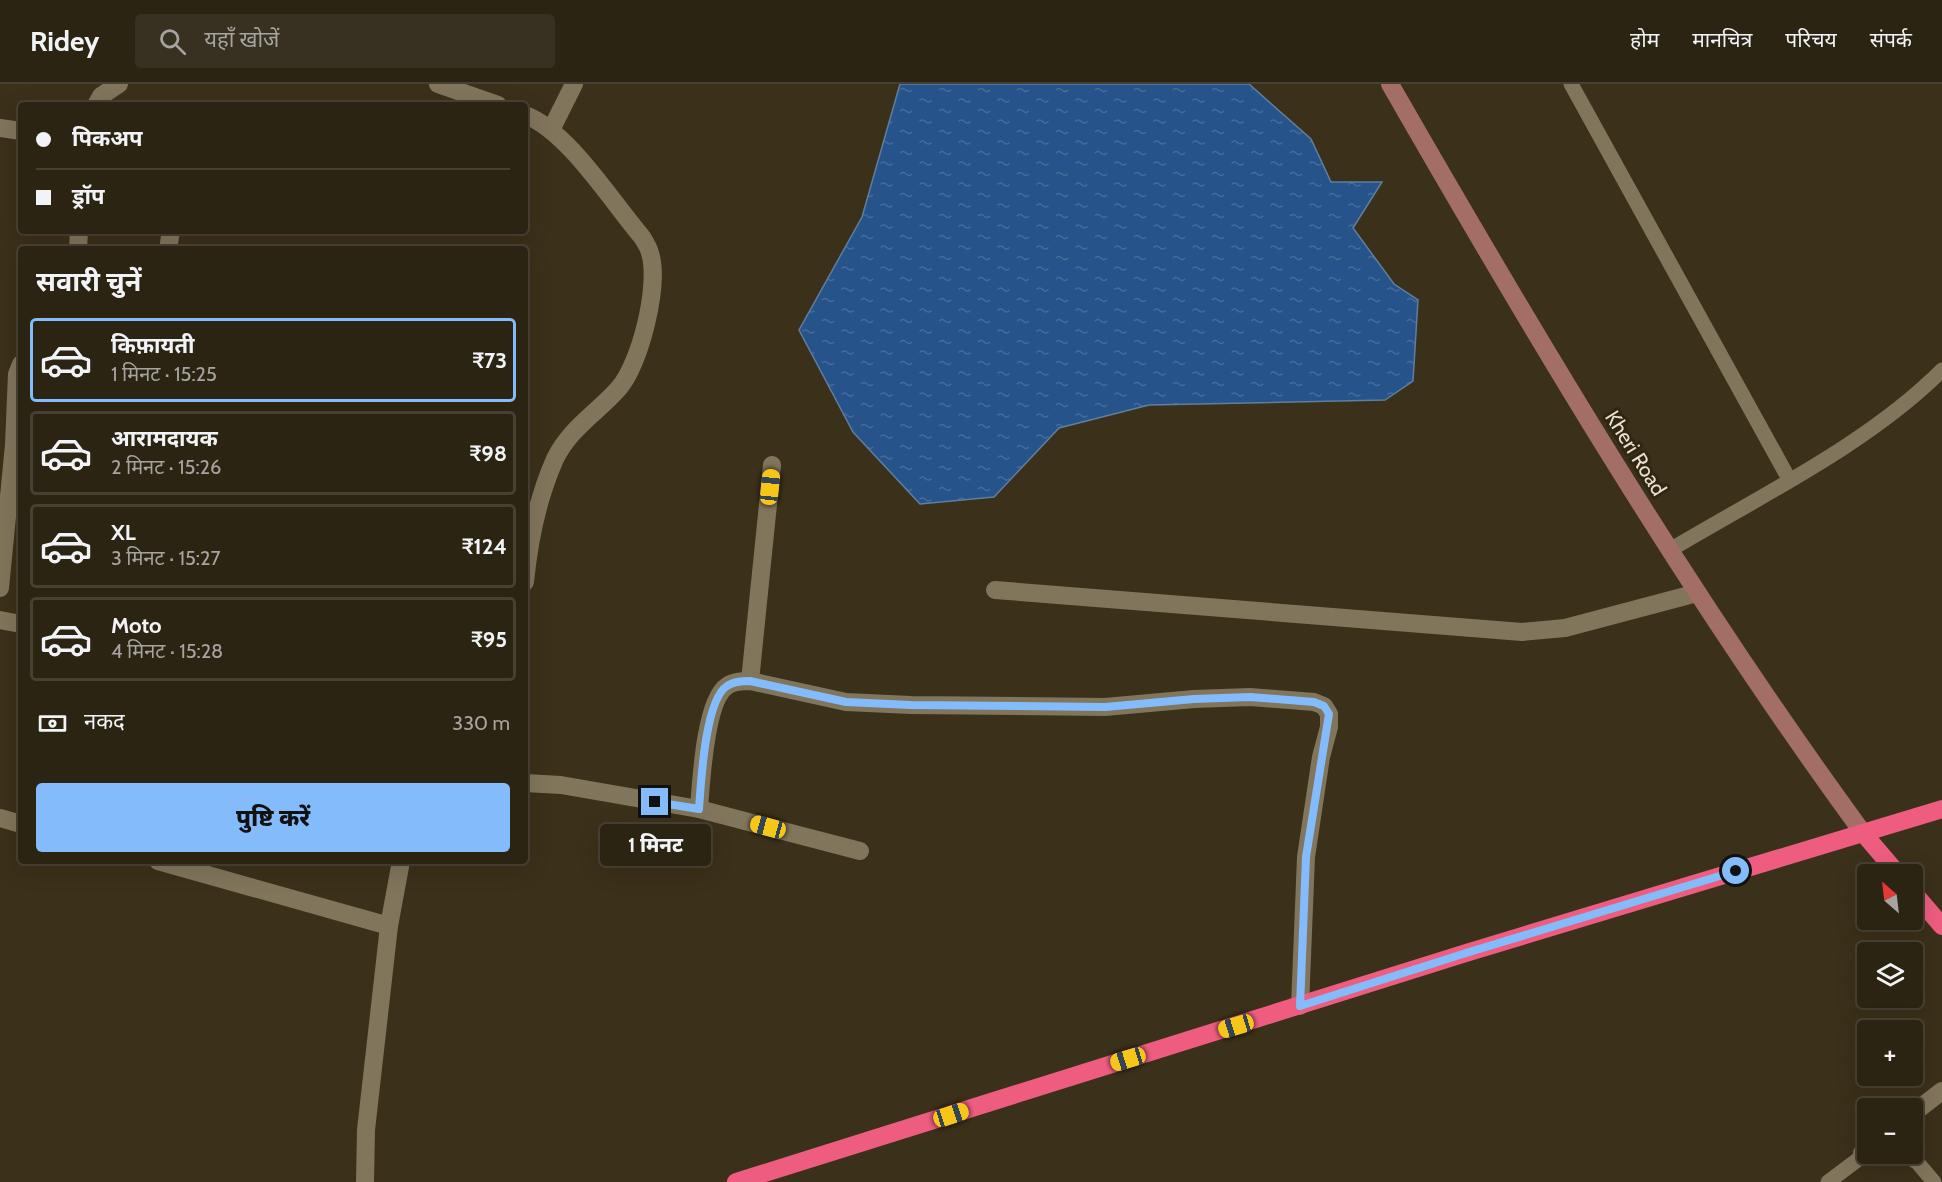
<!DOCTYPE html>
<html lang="hi">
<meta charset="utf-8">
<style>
:root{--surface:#2c2413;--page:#383021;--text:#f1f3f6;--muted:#a6a4a0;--line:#484133;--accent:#84bcfb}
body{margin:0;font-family:Cabin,"Noto Sans Devanagari",sans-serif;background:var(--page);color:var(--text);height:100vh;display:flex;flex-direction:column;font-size:22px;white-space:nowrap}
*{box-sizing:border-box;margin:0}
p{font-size:20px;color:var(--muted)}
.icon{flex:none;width:33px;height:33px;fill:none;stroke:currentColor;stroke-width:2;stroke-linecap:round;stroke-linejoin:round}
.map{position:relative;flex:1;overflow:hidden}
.panel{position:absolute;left:18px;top:162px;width:510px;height:618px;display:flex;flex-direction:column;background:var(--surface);border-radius:6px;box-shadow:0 6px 24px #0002,0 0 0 2px var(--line)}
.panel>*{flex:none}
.guide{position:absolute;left:18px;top:18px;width:510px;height:132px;border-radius:6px;box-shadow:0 6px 24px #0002,0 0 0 2px var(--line);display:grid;align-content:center;height:132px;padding:0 18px;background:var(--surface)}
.needle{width:39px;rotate:332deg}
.buttons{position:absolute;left:1857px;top:780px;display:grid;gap:12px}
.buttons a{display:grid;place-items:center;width:66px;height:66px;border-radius:6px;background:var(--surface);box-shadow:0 6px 24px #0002,0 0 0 2px var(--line);font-size:30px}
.end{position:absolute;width:27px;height:27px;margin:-14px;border:8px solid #84bcfb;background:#111;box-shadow:0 0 0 3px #111}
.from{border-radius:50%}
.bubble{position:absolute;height:42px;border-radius:6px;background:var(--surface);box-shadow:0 6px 24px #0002,0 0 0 2px var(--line);font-size:20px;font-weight:800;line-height:42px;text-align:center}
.car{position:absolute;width:18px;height:36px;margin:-18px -9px;border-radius:8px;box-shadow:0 0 4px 2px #0007;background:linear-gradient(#f5c518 24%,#345 0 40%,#f5c518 0 76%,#345 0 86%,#f5c518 0)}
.guide b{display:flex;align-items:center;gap:21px;height:57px;font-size:22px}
.guide b+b{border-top:2px solid var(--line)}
.guide i{width:15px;height:15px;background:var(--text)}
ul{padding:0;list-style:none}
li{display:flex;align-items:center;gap:18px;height:84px;margin:0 12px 9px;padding:0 6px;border:3px solid var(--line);border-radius:6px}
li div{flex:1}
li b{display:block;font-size:22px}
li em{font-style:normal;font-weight:800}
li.on{border-color:var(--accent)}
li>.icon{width:54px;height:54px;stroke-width:1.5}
h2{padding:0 18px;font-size:27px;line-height:72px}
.pay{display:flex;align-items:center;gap:15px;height:66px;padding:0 18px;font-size:22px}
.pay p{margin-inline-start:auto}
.primary-button{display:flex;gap:12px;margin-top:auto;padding:12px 18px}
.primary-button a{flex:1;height:69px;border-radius:6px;background:var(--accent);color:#111;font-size:24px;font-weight:800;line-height:69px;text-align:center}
header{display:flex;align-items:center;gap:36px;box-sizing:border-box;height:84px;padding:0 30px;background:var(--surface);border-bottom:2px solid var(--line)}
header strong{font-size:28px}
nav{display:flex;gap:33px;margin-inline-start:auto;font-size:21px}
.search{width:420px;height:54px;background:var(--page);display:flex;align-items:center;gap:15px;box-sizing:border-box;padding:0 21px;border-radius:6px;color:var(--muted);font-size:22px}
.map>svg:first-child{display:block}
.water{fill:url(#water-ripples);stroke:#607ea0;stroke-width:1.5}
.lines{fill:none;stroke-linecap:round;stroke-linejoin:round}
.lane{stroke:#81755b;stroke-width:15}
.street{stroke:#81755b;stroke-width:18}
.secondary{stroke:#a26e66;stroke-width:18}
.highway{stroke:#ee5d80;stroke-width:18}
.route{stroke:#84bcfb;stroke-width:8}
.labels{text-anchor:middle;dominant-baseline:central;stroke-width:6;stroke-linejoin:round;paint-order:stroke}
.street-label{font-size:21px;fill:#e8e1d3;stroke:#31260f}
</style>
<header>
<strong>Ridey</strong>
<div class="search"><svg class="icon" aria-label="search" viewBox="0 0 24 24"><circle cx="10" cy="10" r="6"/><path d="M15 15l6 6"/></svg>यहाँ खोजें</div>
<nav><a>होम</a><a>मानचित्र</a><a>परिचय</a><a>संपर्क</a></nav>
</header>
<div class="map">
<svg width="1942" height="1098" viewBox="0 0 1942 1098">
<defs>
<pattern id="water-ripples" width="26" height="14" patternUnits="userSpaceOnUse" patternTransform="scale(1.5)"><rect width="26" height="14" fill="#26548a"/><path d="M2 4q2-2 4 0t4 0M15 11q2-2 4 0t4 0" fill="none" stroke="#466c9a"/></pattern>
</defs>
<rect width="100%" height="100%" fill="#3b3019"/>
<!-- water -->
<path class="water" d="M900 0H1249L1311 55 1331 98H1382L1353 144 1394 200 1418 216 1413 297 1385 316 1149 321 1059 344 994 413 920 420 853 348 799 246 862 133Z"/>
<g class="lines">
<!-- lane -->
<g class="lane">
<path d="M1571 0 1789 395"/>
<path d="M1670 466C1760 412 1868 360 1942 286"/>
<path d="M1904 1070 1917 1078 1934 1098"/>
<path d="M1828 1098 1868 1068"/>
</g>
<!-- street -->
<g class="street">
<path d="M438 0 498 21"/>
<path d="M96 21 101 12 119 0"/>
<path d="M525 31C567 46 612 118 642 153 645 158 649 164 650 169 660 201 640 280 619 304 597 329 570 344 555 375 538 413 529 457 525 498"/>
<path d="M0 44 21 47"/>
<path d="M551 46 574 0"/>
<path d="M78 165 79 147"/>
<path d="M168 165 171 147"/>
<path d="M0 504 14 361 17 290 21 280"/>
<path d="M995 506 1522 548 1565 544 1697 509"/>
<path d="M0 536 21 540"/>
<path d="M750 597 772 381"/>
<path d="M525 699 561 701 699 725 860 767"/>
<path d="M699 725C701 699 705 616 727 602 734 597 743 597 750 597L846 618 911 621 1105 623 1194 615 1250 613 1314 618 1324 622 1329 630V643L1321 673 1306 773 1300 922"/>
<path d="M0 734 21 740"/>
<path d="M158 777 389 842"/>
<path d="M1912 1030 1942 1007"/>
<path d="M1862 1069 1868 1065"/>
<path d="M365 1098 366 1046 389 842 401 777"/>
</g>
<!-- secondary -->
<path class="secondary" d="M1390 0C1537 256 1689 511 1863 749"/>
<!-- highway -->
<g class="highway">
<path d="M1863 749 1898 790"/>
<path d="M1912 807 1942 842"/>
<path d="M736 1098 1466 869 1942 725"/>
</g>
</g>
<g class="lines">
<!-- route -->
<path class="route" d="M655 718 699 725C701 699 705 616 727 602 734 597 743 597 750 597L846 618 911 621 1105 623 1194 615 1250 613 1314 618 1324 622 1329 630 1306 773 1300 922 1466 869 1736 787"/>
</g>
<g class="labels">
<!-- street labels -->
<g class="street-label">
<text transform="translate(1636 369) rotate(58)">Kheri Road</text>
</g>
</g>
</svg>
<div class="buttons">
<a><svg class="needle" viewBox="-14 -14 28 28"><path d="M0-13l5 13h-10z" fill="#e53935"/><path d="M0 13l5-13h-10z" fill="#a6a4a0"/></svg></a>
<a><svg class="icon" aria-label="layers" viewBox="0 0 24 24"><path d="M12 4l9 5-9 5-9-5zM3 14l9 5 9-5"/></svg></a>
<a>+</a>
<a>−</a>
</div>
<i class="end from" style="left:1736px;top:787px"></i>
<i class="end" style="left:655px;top:718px"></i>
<div class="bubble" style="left:600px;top:740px;width:111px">1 मिनट</div>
<i class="car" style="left:770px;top:403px;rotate:6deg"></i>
<i class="car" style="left:768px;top:743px;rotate:285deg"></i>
<i class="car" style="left:1236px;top:942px;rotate:253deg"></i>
<i class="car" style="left:1128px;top:975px;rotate:253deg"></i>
<i class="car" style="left:951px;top:1031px;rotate:72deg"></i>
<div class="guide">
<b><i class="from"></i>पिकअप</b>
<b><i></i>ड्रॉप</b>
</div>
<section class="panel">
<h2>सवारी चुनें</h2>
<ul>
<li class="on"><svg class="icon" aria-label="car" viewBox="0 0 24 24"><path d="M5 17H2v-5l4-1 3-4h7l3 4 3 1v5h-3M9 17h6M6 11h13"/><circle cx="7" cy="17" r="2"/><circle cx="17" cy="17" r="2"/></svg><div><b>किफ़ायती</b><p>1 मिनट · 15:25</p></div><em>₹73</em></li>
<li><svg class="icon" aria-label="car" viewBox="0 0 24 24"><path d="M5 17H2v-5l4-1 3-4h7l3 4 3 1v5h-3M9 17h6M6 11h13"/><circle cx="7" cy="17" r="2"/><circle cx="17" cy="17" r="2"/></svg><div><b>आरामदायक</b><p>2 मिनट · 15:26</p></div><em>₹98</em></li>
<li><svg class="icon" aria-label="car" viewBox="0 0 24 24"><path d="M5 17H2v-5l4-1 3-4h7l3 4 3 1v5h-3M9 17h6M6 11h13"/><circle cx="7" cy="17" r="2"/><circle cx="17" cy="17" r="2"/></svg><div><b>XL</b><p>3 मिनट · 15:27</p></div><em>₹124</em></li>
<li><svg class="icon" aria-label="car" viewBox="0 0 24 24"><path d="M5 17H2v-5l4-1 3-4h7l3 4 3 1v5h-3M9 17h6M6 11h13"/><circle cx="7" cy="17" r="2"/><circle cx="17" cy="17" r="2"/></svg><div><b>Moto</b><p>4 मिनट · 15:28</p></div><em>₹95</em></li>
</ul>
<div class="pay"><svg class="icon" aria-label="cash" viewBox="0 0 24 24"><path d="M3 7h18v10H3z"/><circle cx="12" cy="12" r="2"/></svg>नकद<p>330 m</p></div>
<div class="primary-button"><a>पुष्टि करें</a></div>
</section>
</div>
